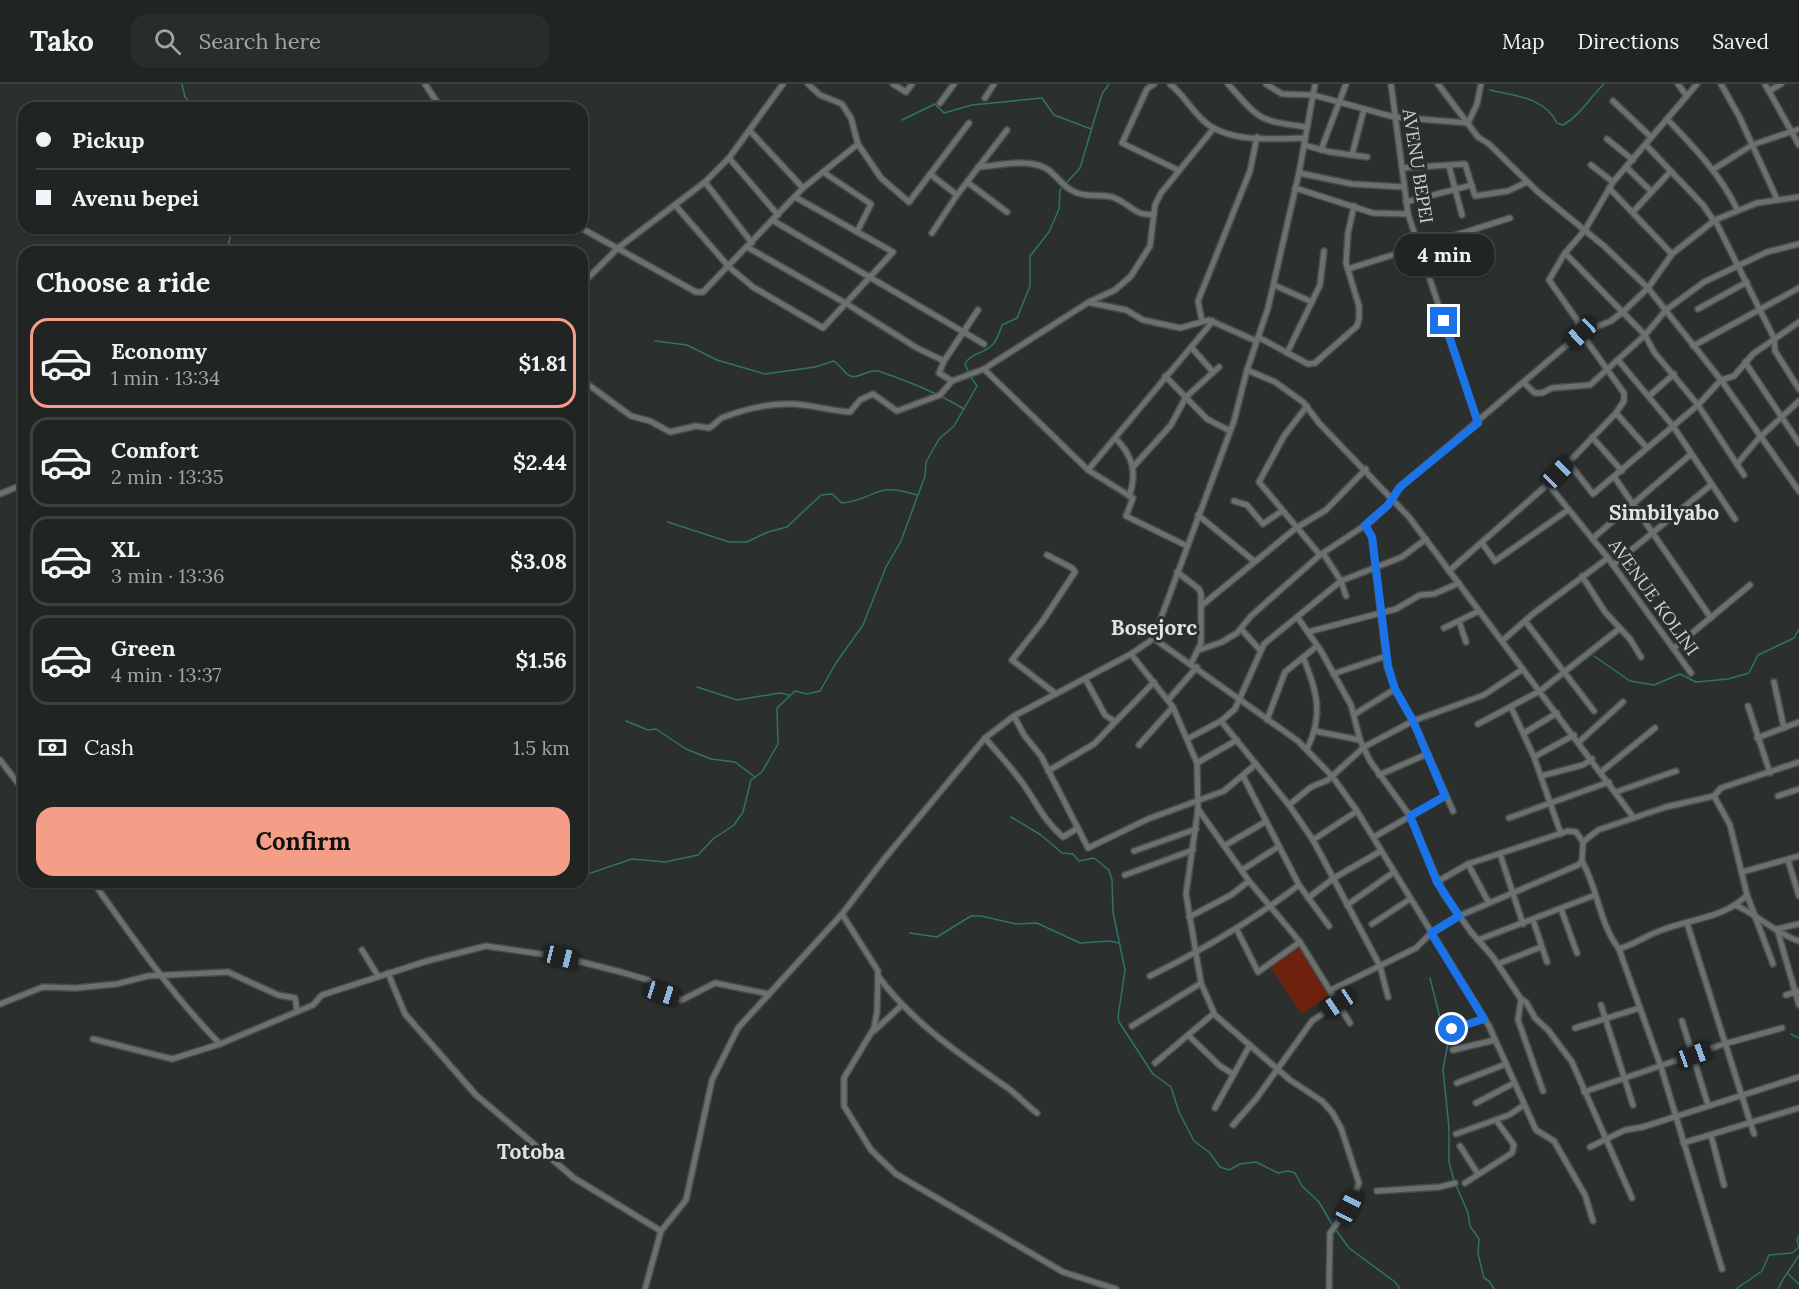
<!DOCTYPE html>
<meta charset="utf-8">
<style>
:root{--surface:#202423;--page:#282c2b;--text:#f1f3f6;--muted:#a2a4a6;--line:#3d4141;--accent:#f49e88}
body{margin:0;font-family:Lora,serif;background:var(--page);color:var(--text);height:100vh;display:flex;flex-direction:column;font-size:22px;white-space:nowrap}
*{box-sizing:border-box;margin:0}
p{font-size:20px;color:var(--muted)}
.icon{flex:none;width:33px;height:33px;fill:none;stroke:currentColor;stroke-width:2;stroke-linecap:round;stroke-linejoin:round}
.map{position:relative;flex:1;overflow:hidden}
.sheet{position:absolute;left:18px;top:162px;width:570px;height:642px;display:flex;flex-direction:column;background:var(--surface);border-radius:18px;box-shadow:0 2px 4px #0004,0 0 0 2px var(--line)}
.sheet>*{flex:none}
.top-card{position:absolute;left:18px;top:18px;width:570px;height:132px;border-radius:18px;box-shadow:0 2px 4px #0004,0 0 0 2px var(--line);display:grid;align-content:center;height:132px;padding:0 18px;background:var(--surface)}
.end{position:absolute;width:27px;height:27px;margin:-14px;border:8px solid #1a73e8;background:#fff;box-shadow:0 0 0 3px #fff}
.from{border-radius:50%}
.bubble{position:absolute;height:42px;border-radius:18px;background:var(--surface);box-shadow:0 2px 4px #0004,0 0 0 2px var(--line);font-size:20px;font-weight:700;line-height:42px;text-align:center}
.car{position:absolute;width:18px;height:36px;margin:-18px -9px;border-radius:8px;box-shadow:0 0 4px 2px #0007;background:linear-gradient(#222 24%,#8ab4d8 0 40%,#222 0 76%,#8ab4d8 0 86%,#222 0)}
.top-card b{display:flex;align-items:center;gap:21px;height:57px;font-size:22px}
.top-card b+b{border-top:2px solid var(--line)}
.top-card i{width:15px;height:15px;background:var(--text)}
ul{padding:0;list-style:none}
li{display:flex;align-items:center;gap:18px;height:90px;margin:0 12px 9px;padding:0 6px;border:3px solid var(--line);border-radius:18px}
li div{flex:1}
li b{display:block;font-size:22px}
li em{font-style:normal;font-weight:700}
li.on{border-color:var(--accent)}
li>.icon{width:54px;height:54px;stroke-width:1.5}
h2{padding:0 18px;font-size:27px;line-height:72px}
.pay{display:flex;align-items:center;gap:15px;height:66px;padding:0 18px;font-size:22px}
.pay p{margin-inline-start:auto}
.cta{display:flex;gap:12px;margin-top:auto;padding:12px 18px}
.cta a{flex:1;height:69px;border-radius:18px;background:var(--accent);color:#111;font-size:24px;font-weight:700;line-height:69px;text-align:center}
header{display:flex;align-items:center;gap:36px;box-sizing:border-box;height:84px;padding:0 30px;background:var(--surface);border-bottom:2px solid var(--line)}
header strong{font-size:28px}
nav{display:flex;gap:33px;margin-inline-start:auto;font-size:21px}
.search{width:420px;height:54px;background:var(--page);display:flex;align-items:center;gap:15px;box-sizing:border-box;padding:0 21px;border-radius:18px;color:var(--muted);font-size:22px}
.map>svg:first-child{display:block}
.green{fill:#6e210c}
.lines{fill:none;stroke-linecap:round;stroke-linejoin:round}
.stream{stroke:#2f726a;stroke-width:1.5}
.minor-casing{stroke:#484d4c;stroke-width:8}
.minor{stroke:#6c7170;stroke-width:5}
.route{stroke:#1a73e8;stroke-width:8}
.labels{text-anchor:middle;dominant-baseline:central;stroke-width:6;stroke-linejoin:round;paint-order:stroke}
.street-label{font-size:18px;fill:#d1d4d4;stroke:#2b302f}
.quarter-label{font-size:21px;font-weight:bold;fill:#dee5e4;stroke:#2b302f}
</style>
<header>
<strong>Tako</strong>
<div class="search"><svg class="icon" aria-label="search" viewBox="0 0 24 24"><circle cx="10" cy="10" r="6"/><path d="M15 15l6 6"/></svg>Search here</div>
<nav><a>Map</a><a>Directions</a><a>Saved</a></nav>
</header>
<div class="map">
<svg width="1799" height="1205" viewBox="0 0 1799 1205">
<rect width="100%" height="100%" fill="#2b302f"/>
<!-- green -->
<path class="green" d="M1299 863 1330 911 1302 930 1270 882Z"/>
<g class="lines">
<!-- stream -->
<g class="stream">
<path d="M182 0 185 13 195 24"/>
<path d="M1490 6C1515 12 1544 13 1557 39L1563 41C1581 31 1589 14 1604 0"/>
<path d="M902 36 935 20 944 29 972 21 1042 14 1054 31 1091 45"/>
<path d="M227 168 232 144"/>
<path d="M655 257 687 261 717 276 765 290 815 283 834 277C839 281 843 286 847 290 856 298 869 284 878 287 908 297 936 308 964 325"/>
<path d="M969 289 965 280C970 270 981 270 990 263 997 258 999 249 1002 241L1017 234 1030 202V172L1049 148 1059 125 1060 106 1080 84 1102 10 1109 0"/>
<path d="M668 438 729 458H747L768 448 787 443 821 411 832 410 842 419C879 415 872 397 917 411"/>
<path d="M1594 572 1630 597 1654 601 1680 590 1696 598 1728 595 1749 589 1758 571 1794 554 1799 545"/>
<path d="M697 603 737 616 780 609 789 611"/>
<path d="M626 637 648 646 656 645 686 665 711 675 735 678 755 693"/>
<path d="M1011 733 1041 751 1062 769 1073 770 1079 777 1094 774 1109 786 1112 796 1113 828 1125 886 1118 933 1119 938 1153 990 1171 1003 1179 1028 1194 1057 1210 1069 1220 1083 1229 1086 1240 1080 1256 1078 1278 1089 1288 1087 1295 1089 1302 1102 1319 1118 1333 1142"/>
<path d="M582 792 632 775 665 778 698 771 713 755 734 741 743 728 751 696 762 688 778 660 777 624 795 607 807 610 820 607 836 579 863 541 886 483 901 457 925 392 926 378 939 355 954 342 977 302 971 293"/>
<path d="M301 798V801"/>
<path d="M910 849 937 853 971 832H981L1016 840 1037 839 1080 859 1110 857 1118 859"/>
<path d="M1430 894 1439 930 1449 954 1443 985 1449 1044V1078L1454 1097"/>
<path d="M1791 950 1799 954"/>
<path d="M1456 1101 1468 1129 1470 1142 1479 1155 1478 1170 1484 1194 1489 1197 1494 1205"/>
<path d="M1336 1146 1349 1164 1395 1198 1400 1205"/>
<path d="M1799 1163 1797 1156 1799 1151"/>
<path d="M1787 1189 1799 1200"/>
<path d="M1736 1205 1762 1187 1769 1171 1792 1169 1799 1163"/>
<path d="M1778 1205C1784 1191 1792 1184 1799 1171"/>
</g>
<defs>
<g id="minor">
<path d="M425 0 441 24"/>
<path d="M808 0 820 11 842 20 851 34 858 60 881 94 909 118 969 39"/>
<path d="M893 0 906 8 912 0"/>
<path d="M1154 0 1147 5 1122 59 1178 86"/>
<path d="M1170 0C1184 11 1191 26 1205 38 1229 59 1274 55 1305 54"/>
<path d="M1228 0C1261 37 1257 36 1306 43"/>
<path d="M1266 0 1282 10 1313 11 1394 33 1468 39 1477 20 1481 0"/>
<path d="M1391 0 1408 130 1478 339"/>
<path d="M1438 0 1478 53 1489 60 1538 108 1604 162 1648 204 1721 296 1799 407"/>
<path d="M1678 0 1686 11"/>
<path d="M1721 0 1740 34 1777 115"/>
<path d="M1765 0 1799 61"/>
<path d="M1769 7 1781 0"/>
<path d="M985 14 994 0"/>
<path d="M1613 17 1651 53"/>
<path d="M940 19 954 0"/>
<path d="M1667 35C1694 63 1720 90 1737 125"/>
<path d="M751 48 803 104"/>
<path d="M1607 55 1633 76"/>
<path d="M1304 61 1330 68 1367 73"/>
<path d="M1646 61 1703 121 1714 137"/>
<path d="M1321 66 1346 0"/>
<path d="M1352 71 1364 25"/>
<path d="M729 74 778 131"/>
<path d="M1591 81 1613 98"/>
<path d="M1449 82 1462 131"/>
<path d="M978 83C998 82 1018 76 1038 81 1053 85 1059 99 1071 106 1083 114 1099 110 1112 113 1127 117 1136 134 1154 130"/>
<path d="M1626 83 1651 107"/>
<path d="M1402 84 1465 80 1475 112 1508 107 1527 98"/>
<path d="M1714 85 1752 61 1799 45"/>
<path d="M823 88 871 120 857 148"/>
<path d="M1299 89 1352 100 1404 103"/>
<path d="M930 90 957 111"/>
<path d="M705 98 752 159"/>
<path d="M967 98 1007 128"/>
<path d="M1295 104 1373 129 1408 130"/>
<path d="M1609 104 1672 170"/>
<path d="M1406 118 1472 101"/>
<path d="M675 121 729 183 753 203 823 244 893 168 795 113"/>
<path d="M1633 128 1671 87"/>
<path d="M772 136 984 260"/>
<path d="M1715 136 1774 254 1775 267 1799 305"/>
<path d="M581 144 696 208H703L803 104 858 60"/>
<path d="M932 149 957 111 1007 46"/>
<path d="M747 163 847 220 917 264 944 277"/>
<path d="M1565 169 1645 251 1654 268 1698 321 1744 391"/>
<path d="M1348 185 1510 134"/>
<path d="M582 200 618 164 705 98 729 74 783 0"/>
<path d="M1274 201 1312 218"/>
<path d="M1091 219 1126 226 1143 236 1180 244 1209 236 1256 257"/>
<path d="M1698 225 1747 198"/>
<path d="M1202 237 1198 217 1250 87 1257 53"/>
<path d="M1258 253 1308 280 1315 279 1357 242 1359 235V222L1346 179 1348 149 1354 122"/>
<path d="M1693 262 1799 204"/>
<path d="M1191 263 1213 288"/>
<path d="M1287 269 1320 201 1324 167"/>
<path d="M1618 276 1673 342 1735 435"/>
<path d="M1745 278 1799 359"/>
<path d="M984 285 1088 386 1133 414 1126 432 1187 462"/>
<path d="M1247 286 1275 298 1303 318 1319 339 1409 433 1634 734"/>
<path d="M1165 292 1207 335 1230 347"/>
<path d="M582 296 631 332 650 337 670 348 696 342 709 344C715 341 718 335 724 333 745 325 770 319 794 320 812 321 831 327 850 328L860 316 873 310 897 327 940 311 952 297 984 285 1089 218 1115 206 1131 192 1150 162 1155 121 1161 109 1214 44"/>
<path d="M952 297 939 289 944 277 978 226"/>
<path d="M1524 299 1535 309H1542L1552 304 1590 301 1645 251 1666 226 1704 198 1767 168 1799 160"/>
<path d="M1649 312 1674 290"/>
<path d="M1307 322 1284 352 1259 398 1320 471"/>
<path d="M1616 329 1647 364"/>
<path d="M1592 353 1622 387"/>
<path d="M1115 354C1132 370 1138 389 1129 412"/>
<path d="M1569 379 1593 410 1698 321 1721 296 1734 292 1753 270 1799 238"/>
<path d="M1737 380 1759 354 1799 317"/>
<path d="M1134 382 1171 341 1186 313 1219 283"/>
<path d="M1088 386 1213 237"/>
<path d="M1615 394 1711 534"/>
<path d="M1548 400 1608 474 1691 589"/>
<path d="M0 410 24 400"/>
<path d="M1234 417 1247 421 1263 440 1282 427"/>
<path d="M1198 431 1254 477"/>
<path d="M1365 441 1372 453 1387 582 1395 605 1413 637 1453 727"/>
<path d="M1592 455 1690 371"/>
<path d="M1482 459 1495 477 1568 426"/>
<path d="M1323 469 1341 497 1346 512"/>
<path d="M1047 471 1072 484 1075 488 1042 538 1012 576 1056 610"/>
<path d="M1613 481 1711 401"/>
<path d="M1449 487 1548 400 1616 329 1624 317V309L1581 249 1577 236 1549 196 1565 169 1585 146 1613 98 1697 0"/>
<path d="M1177 488 1199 505 1201 510V559L1191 580"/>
<path d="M1582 492 1605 528 1630 555 1641 573"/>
<path d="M1201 522 1296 444 1326 426 1366 385"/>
<path d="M1298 534 1321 567 1351 621 1360 656 1370 677 1410 732 1443 809 1471 848 1493 873 1521 915 1518 936 1543 1007"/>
<path d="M1459 537 1466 558"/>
<path d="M1525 537 1594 627"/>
<path d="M1444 544 1479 527"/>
<path d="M1241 545 1260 566"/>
<path d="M1308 548 1396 525 1420 511 1434 510 1459 499"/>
<path d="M1153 554 1298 657 1332 692 1357 727 1489 942 1536 1046 1554 1057 1585 1111 1593 1137"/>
<path d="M1502 557 1534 529 1608 474"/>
<path d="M1674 564 1750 501"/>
<path d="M1199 566 1222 558 1237 549 1251 532 1320 471 1370 438 1388 421 1400 403 1581 249 1611 237 1624 227 1648 204 1672 170 1715 136 1757 119 1799 113"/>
<path d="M1131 570 1173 623 1197 679 1198 725 1186 810 1201 899 1215 931 1290 996 1322 1017 1332 1028 1341 1044 1359 1099 1349 1123 1330 1149 1329 1205"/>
<path d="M1303 573C1317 607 1324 631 1307 665"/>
<path d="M1333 590 1386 572"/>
<path d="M1086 596 1105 631 1114 637"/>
<path d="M1774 598 1784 644"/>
<path d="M1168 616 1197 583"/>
<path d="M1748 622 1770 689"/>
<path d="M1511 623 1534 673 1561 750"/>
<path d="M1355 630 1395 605"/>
<path d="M1014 632 1024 651 1041 672 1088 764 1148 735 1224 707 1256 680"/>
<path d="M1267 636 1285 588 1317 562"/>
<path d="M1221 637 1289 721 1313 756 1380 882 1388 913"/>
<path d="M1478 640 1540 607 1619 545"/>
<path d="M1315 647 1360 656"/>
<path d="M1524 649 1557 629"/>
<path d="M985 654C997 668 1010 682 1021 697 1036 717 1043 736 1063 753L1078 744"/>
<path d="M1757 654 1799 638"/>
<path d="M1187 655 1221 637 1235 625 1264 560 1341 497 1402 473 1426 455"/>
<path d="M1579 658 1623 618"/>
<path d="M1139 661 1173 623"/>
<path d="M1534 673 1574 651"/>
<path d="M0 676 24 707"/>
<path d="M1197 679 1237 656"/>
<path d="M1048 687 1094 660 1154 598"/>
<path d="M1601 688 1655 644"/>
<path d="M1379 691 1427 670"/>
<path d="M1243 692 1299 801 1329 842"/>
<path d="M1541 692 1583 681 1592 675"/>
<path d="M1616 708 1676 687"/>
<path d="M1714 712 1730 741 1747 811 1773 880"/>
<path d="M1778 712 1799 705"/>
<path d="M1289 721 1311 703 1328 696 1364 663 1413 637 1484 611 1523 585"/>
<path d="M1198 725 1249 797 1300 858 1350 939"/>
<path d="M1509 734 1609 698"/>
<path d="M1374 753 1445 712"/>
<path d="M1313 756 1357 727"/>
<path d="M1224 762 1265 738"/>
<path d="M1134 767 1196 745"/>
<path d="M1500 770 1523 840"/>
<path d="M1788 776 1799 812"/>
<path d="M1582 777C1598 805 1599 839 1619 865L1661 983 1722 1185"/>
<path d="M1468 780 1489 819"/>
<path d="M1242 786 1278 763"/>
<path d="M1742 788 1799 772"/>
<path d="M1125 791 1193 766"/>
<path d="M93 798C133 854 172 911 220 960"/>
<path d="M1437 798 1468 780 1568 747 1576 748 1583 758"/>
<path d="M1308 814 1334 794 1381 767"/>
<path d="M1347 821 1394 788"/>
<path d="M1735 821C1757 830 1776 850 1799 857"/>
<path d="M1561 825 1577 869"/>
<path d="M842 830 878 887 877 928 874 944 844 994V1022L871 1066 896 1090 1063 1188 1116 1205"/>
<path d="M1189 833 1231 811 1249 797"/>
<path d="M1533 836 1547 878"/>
<path d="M1687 839 1754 1050"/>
<path d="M1372 840 1410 815"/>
<path d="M1799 840 1777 845 1799 921"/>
<path d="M1236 844 1258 888 1300 858"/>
<path d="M1478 856 1595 811"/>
<path d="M1619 865C1637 859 1647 851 1662 846 1690 835 1725 834 1747 811"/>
<path d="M362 866 378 892"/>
<path d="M1498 880 1541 863"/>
<path d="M388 889 405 930 476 1011 574 1094 661 1147"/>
<path d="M878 892C912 938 959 970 1005 1002 1017 1010 1026 1021 1037 1029"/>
<path d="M1150 892C1203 866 1252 837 1299 801"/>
<path d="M1331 906 1416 864 1431 849 1459 832 1578 781 1582 777 1583 758 1598 746 1666 723 1714 712 1721 704 1799 678"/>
<path d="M1786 911 1799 907"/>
<path d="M1521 915 1526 918 1535 934 1548 946 1572 978 1632 1114"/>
<path d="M0 920 43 903 76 904 117 900 148 892 228 888 278 911 295 914 297 926"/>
<path d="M1601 921 1633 1021"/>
<path d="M1682 937 1708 1021"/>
<path d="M1132 942 1201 899"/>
<path d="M1575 944 1640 924"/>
<path d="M1452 945 1484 935"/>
<path d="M874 947 902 921"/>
<path d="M1188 951 1220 982 1233 990"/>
<path d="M93 955 172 975 220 960 313 921 322 911 427 877 486 862 562 873 621 888 648 896 662 909 682 916 715 899 769 910"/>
<path d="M1453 966 1495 956"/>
<path d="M1155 979 1213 930"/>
<path d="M1457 999 1506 980"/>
<path d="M1584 1008 1724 960 1782 944"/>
<path d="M1476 1019 1514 999"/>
<path d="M1215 1024 1250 961"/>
<path d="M1233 1041 1256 1015 1312 937 1338 919"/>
<path d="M1456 1050 1509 1031 1524 1021"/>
<path d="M1711 1051 1724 1101"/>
<path d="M1683 1059 1799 1024"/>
<path d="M1460 1062 1478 1090"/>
<path d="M1590 1063 1625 1046 1643 1043 1799 993"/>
<path d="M1465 1099 1512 1069 1514 1061 1496 1036"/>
<path d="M1377 1107 1440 1103 1455 1099"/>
<path d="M645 1205 661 1147 686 1116 712 996 738 944 842 830 885 774 985 654 1014 632 1131 570 1150 557 1155 550 1234 337 1247 286 1268 224 1299 89 1315 0"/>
</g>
</defs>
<!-- minor casing -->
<use href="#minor" class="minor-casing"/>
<!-- minor -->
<use href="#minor" class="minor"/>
</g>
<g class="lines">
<!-- route -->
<path class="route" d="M1444 237 1478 339 1400 403 1388 421 1365 441 1372 453 1388 582 1395 605 1413 637 1445 712 1410 732 1437 798 1459 832 1431 849 1484 935 1452 945"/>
</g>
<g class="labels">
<!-- street labels -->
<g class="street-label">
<text transform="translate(1418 82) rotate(81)">AVENU BEPEI</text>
<text transform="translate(1654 513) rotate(54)">AVENUE KOLINI</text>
</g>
<!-- quarter labels -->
<g class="quarter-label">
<text x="1664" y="428">Simbilyabo</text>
<text x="1154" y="543">Bosejorc</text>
<text x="531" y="1067">Totoba</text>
</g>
</g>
</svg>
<i class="end from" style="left:1452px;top:945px"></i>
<i class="end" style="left:1444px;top:237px"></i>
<div class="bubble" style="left:1395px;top:150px;width:99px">4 min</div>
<i class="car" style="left:1581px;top:249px;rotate:227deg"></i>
<i class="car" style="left:1558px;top:389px;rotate:45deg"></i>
<i class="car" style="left:561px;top:873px;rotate:104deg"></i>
<i class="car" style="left:662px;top:909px;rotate:107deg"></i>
<i class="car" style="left:1338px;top:919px;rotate:236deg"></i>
<i class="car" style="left:1694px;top:971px;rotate:70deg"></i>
<i class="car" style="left:1349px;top:1123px;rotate:27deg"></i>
<div class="top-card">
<b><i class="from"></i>Pickup</b>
<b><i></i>Avenu bepei</b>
</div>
<section class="sheet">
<h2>Choose a ride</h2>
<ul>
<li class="on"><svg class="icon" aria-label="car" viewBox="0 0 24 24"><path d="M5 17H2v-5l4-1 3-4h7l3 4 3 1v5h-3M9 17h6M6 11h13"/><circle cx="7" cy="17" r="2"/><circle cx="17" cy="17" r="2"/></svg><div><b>Economy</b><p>1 min · 13:34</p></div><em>$1.81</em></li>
<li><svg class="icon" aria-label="car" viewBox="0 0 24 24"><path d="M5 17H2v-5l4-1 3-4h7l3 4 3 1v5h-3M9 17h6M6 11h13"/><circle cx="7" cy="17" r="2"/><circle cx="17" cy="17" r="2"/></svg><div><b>Comfort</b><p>2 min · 13:35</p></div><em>$2.44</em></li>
<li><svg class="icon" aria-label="car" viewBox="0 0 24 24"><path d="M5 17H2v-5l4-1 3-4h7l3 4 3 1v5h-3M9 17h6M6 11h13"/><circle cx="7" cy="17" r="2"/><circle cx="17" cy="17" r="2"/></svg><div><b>XL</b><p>3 min · 13:36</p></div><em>$3.08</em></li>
<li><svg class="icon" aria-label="car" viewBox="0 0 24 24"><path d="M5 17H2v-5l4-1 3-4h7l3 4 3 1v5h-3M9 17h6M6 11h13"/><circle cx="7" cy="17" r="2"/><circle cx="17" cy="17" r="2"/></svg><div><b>Green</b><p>4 min · 13:37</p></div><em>$1.56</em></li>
</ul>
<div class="pay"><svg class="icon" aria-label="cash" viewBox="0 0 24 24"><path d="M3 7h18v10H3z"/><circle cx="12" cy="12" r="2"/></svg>Cash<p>1.5 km</p></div>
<div class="cta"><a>Confirm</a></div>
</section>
</div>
